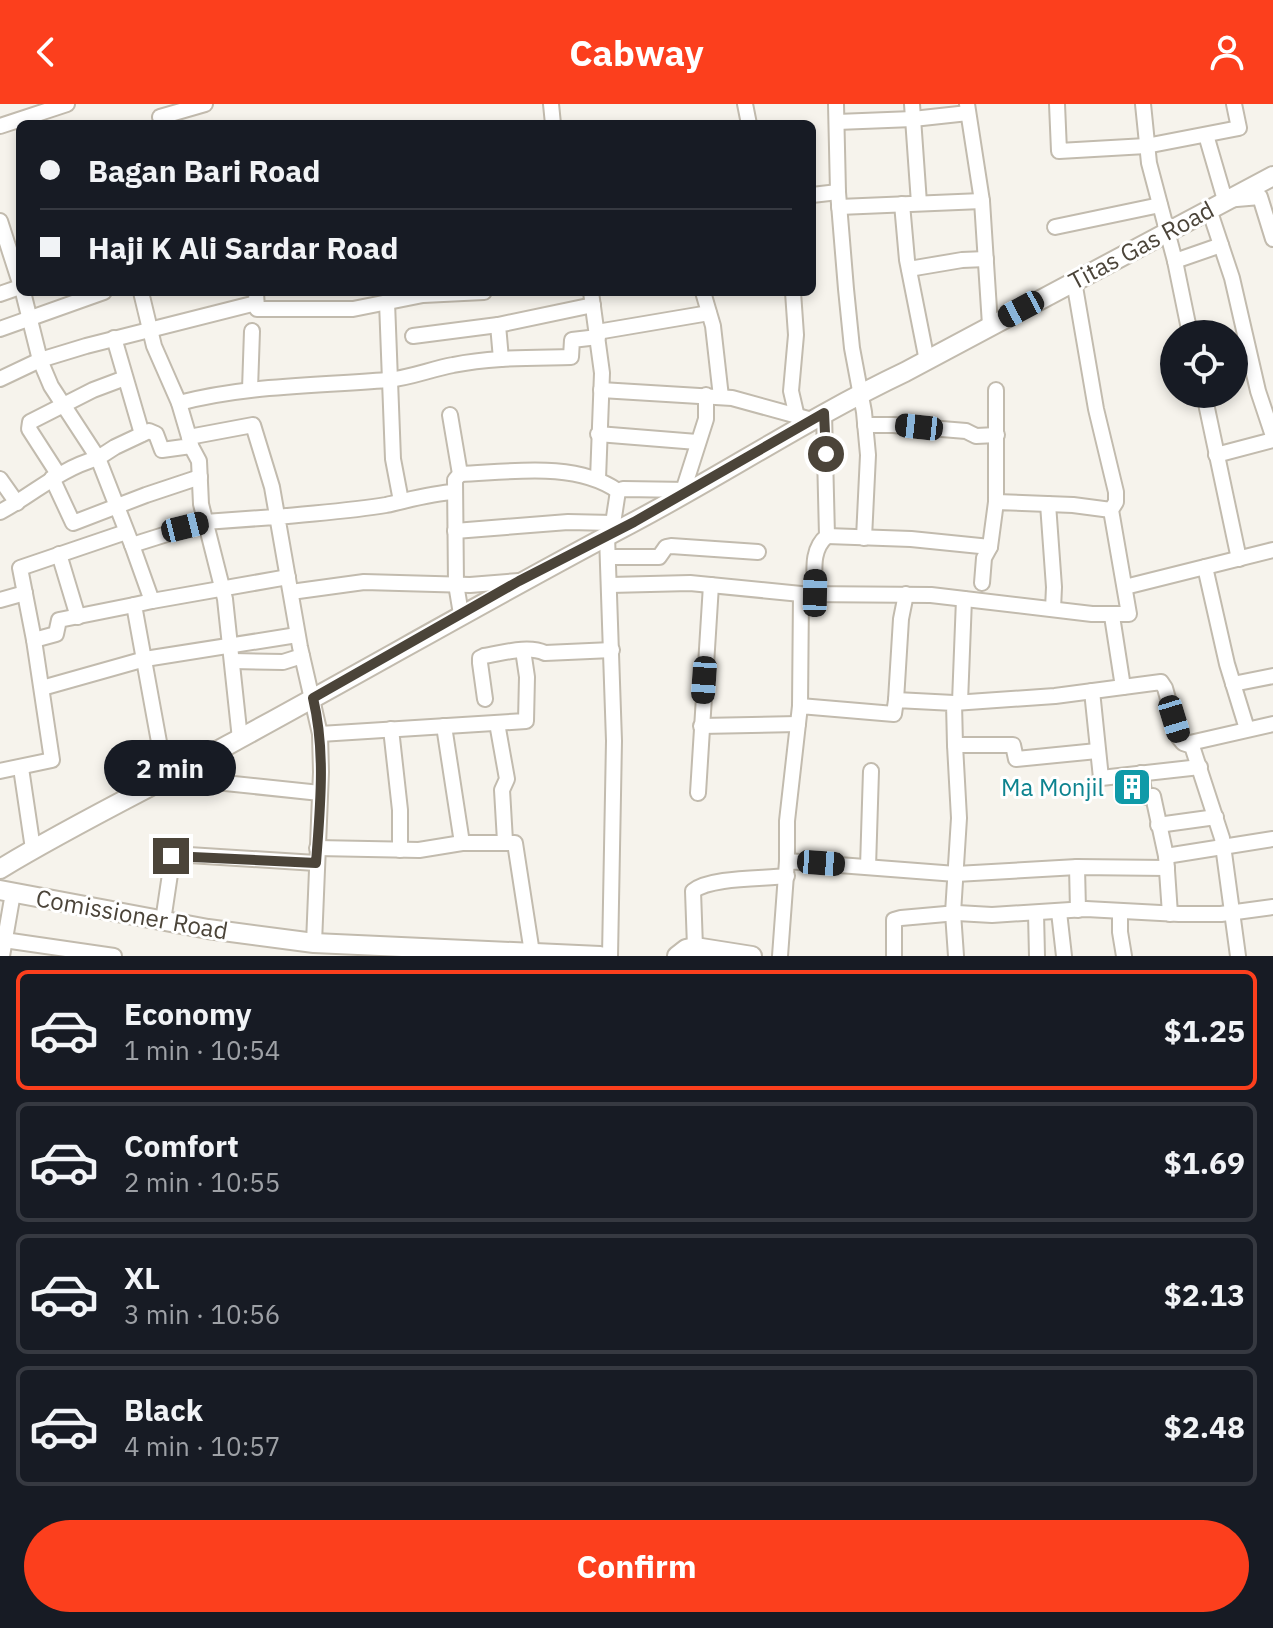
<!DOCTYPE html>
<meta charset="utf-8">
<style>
:root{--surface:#171b24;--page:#20242c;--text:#f1f3f6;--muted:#9ea1a6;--line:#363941;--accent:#fc3f1d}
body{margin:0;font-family:"IBM Plex Sans",sans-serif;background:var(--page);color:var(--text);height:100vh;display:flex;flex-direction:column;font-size:30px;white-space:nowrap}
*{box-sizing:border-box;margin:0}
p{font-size:26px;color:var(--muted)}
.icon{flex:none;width:44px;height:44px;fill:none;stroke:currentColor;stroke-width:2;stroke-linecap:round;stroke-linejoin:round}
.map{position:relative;height:852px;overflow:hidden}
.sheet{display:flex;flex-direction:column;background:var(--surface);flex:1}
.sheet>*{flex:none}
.hud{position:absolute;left:16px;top:16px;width:800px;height:176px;border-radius:12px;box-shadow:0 4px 12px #0003;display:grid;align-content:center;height:176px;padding:0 24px;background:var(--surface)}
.controls{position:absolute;left:1160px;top:216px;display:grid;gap:16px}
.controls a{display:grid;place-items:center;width:88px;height:88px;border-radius:50%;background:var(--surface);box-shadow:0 4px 12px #0003;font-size:40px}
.end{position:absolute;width:36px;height:36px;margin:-18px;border:10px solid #4b4439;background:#fff;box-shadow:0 0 0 4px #fff}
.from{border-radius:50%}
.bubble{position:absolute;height:56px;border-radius:28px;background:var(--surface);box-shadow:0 4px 12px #0003;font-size:26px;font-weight:800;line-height:56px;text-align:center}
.car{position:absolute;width:24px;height:48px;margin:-24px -12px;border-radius:10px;box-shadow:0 0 6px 2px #0007;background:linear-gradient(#222 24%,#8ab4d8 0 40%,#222 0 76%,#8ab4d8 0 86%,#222 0)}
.hud b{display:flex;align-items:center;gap:28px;height:76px;font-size:30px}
.hud b+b{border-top:2px solid var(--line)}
.hud i{width:20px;height:20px;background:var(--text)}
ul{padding:14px 0 0;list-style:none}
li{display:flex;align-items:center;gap:24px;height:120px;margin:0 16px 12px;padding:0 8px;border:4px solid var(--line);border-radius:12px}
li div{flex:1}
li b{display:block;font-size:30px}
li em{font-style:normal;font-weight:800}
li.active{border-color:var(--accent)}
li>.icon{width:72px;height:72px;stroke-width:1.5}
.primary-button{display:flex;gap:16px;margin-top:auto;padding:16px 24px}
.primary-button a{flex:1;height:92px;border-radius:48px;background:var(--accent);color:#fff;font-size:32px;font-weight:800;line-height:92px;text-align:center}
header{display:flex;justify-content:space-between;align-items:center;height:104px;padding:0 24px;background:var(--accent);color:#fff;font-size:36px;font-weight:800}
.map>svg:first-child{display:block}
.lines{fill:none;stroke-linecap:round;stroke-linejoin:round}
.minor-casing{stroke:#c2bbae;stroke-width:18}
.tertiary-casing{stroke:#c2bbae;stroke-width:22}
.minor{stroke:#fff;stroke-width:14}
.tertiary{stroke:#fff;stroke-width:18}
.route{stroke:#4b4439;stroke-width:10}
.labels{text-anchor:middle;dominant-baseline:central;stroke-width:6;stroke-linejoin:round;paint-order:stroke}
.street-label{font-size:24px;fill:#4b4439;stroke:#fff}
.culture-label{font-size:24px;fill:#0d838f;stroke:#fff;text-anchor:end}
</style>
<header><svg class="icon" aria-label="back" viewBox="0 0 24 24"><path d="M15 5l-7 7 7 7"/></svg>Cabway<svg class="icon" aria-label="person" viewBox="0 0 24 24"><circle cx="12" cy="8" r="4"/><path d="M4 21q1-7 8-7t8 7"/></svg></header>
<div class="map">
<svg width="1273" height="852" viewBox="0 0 1273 852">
<rect width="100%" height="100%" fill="#f6f3ec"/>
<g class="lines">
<defs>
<g id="minor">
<path d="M551 0 553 20"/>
<path d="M745 0 749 20"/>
<path d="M836 0 838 88 846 185 852 244 864 308 868 351 864 434"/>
<path d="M912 0 919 99"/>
<path d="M967 0 982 97 990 221"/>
<path d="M1057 0 1059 47 1146 42 1239 24 1234 0"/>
<path d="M1143 0 1149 59 1175 157 1190 230"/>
<path d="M160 13 205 0"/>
<path d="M837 18 913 15 968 9"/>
<path d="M0 22 67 0"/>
<path d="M1206 31 1225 96 1260 93 1273 135"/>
<path d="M812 91 838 88"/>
<path d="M902 100 907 156 927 257"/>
<path d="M839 103 982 97"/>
<path d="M1209 105 1232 174 1258 287 1273 332"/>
<path d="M0 117 20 179"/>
<path d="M1055 123 1160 101"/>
<path d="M1175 157 1221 141"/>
<path d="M909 165 962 156 986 155"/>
<path d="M141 188 154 242 179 299 189 333"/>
<path d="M256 188 257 205H353L423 191 484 188"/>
<path d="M591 188 602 269 598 375"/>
<path d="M703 188 713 222 721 293"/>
<path d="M793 188 796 231 791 287 797 313"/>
<path d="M0 190 20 183"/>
<path d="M387 198 393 355 401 397"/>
<path d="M0 225 104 188"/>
<path d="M597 228 709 209"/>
<path d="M413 232 498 221"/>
<path d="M114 234 142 330"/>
<path d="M501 255 498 221 593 201"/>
<path d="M0 275 40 256 86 242 256 199"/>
<path d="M250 285 252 227"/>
<path d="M601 286 732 294 812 316"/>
<path d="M996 286V398"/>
<path d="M1204 290 1239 455"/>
<path d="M179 299C247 281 317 282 387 276 410 274 431 265 453 261 492 253 532 254 571 253L572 236 598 233"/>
<path d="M450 311 460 370 455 376 456 480 461 510"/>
<path d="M865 321H893L966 327 976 332 997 331"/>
<path d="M598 330 697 338"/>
<path d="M191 342 199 357 201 400 225 495 240 635"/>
<path d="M1216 351 1273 336"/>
<path d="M58 370 29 325 30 318 93 286 125 274"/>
<path d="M460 370C510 368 575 357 618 387L623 385 689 386"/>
<path d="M52 374 73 419 146 391 200 373"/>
<path d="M0 375 17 399"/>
<path d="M683 387 706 315V291"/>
<path d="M1048 400 1054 483 1053 505"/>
<path d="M0 408C36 389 57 366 98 354L51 282 40 256 23 188"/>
<path d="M612 426 618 387"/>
<path d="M455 427 568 418 613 419"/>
<path d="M607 432 614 637 610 852"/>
<path d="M827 432 911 435 990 443"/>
<path d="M132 441 152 497 288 473"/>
<path d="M59 450 78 513"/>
<path d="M608 453H659L666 443 671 442 758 448"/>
<path d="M1205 463 1273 446"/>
<path d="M982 479 984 454 990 443 996 398 1073 401 1111 406"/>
<path d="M610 481 690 479 801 490 931 491 1092 510H1129L1111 406 1116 398V388L1096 305 1074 177"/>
<path d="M1125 483 1205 463 1227 560 1247 625"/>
<path d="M291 488 364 478 470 481 519 477"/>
<path d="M815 489C815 469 810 446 827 432L824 309"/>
<path d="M0 496 25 489"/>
<path d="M152 497 134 501 159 638"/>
<path d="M1112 512 1123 583"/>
<path d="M34 536 56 530 59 516 134 501"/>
<path d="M232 557 283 558 302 552"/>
<path d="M1233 580 1273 572"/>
<path d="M42 584 145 555 297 531"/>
<path d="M1092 587 1101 674 1200 663"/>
<path d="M485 595 480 559V554L484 552C503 549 528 541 545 549L612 546"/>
<path d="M896 596 901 515 906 490"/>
<path d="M960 598 964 495"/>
<path d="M954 599 1055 592 1161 578 1165 584 1179 634 1183 639 1192 642 1222 734 1238 852"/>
<path d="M800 602 801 490"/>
<path d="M497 619 507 675 502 686 505 737"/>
<path d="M444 622 462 739"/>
<path d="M701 622 798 620"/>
<path d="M391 625 400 706V746"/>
<path d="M320 630 526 617 527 573 523 546"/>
<path d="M1190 639 1273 620"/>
<path d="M21 664 33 745"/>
<path d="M0 667 52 656 34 536 20 464 126 428"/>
<path d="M180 667 196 676 320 689"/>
<path d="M1141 669 1145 693 1153 692 1166 752 1170 810"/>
<path d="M698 689 711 481"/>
<path d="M1158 721 1216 713"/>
<path d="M317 744 419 746 462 739H515L532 849"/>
<path d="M1166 752 1273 735"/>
<path d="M787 757V717L800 602 894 610 896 596 954 599 955 641"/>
<path d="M868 763 871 667"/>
<path d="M1078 806 1077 763 1167 764"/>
<path d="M1120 807V828L1124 852"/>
<path d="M1059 808 1064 852"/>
<path d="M1036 809 1037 852"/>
<path d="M163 817 173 750 316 759"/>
<path d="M4 836 114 852"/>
<path d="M314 839 321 668 320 630 300 543 272 383 253 321 189 333 191 342 162 346 156 330 149 327 115 343 98 354 132 441 205 418 275 413H278C314 409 351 407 386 401 409 396 431 389 455 388"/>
<path d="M695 843 693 787C711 773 762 775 787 772"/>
<path d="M2 852 13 789"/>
<path d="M780 852 787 757 956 770 1077 763"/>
<path d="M894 852V816L901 814 957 809 992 811 1086 805 1179 810H1221L1273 803"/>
<path d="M956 852 953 809 959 714 955 641H1013L1016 655 1097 647"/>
</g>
<g id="tertiary">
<path d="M0 765C74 720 152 683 228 641 363 568 495 491 630 420 723 371 810 313 905 268L1273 72"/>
<path d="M0 786 208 825 314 839 600 852"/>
<path d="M677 852 686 845 695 843 752 852"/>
</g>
</defs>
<!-- minor casing -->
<use href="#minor" class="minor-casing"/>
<!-- tertiary casing -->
<use href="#tertiary" class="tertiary-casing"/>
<!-- minor -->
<use href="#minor" class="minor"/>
<!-- tertiary -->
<use href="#tertiary" class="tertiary"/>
</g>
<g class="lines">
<!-- route -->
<path class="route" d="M171 752 316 759C320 705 326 648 313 594L519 477 634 418 824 309 826 350"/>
</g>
<!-- icons -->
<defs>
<symbol id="building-square" viewBox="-11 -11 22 22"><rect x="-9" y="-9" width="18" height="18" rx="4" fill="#0f9aa8" stroke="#fff"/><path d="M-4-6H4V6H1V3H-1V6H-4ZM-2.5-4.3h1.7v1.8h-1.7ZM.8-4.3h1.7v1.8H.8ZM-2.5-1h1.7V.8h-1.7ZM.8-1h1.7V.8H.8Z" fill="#fff"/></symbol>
</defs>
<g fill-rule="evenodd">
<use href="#building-square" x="1110" y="661" width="44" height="44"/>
</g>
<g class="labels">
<!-- street labels -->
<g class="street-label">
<text transform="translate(1141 141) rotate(-28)">Titas Gas Road</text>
<text transform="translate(132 810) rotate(10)">Comissioner Road</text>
</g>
<!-- culture labels -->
<g class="culture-label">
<text x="1104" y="683">Ma Monjil</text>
</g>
</g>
</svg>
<div class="controls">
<a><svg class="icon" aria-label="locate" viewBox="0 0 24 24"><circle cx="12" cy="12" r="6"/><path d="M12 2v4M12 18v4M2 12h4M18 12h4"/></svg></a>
</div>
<i class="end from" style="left:826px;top:350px"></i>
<i class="end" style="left:171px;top:752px"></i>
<div class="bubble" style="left:104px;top:636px;width:132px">2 min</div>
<i class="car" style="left:1021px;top:205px;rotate:242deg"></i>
<i class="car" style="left:919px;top:323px;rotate:276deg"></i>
<i class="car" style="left:185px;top:423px;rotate:76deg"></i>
<i class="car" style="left:815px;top:489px;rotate:1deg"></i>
<i class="car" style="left:704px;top:576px;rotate:184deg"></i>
<i class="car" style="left:1174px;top:615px;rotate:163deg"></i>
<i class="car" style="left:821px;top:759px;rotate:94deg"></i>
<div class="hud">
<b><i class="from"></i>Bagan Bari Road</b>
<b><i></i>Haji K Ali Sardar Road</b>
</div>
</div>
<section class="sheet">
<ul>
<li class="active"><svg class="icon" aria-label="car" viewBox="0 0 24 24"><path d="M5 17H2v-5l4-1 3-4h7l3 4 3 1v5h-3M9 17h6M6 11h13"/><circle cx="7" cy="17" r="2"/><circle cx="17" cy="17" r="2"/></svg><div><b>Economy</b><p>1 min · 10:54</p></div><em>$1.25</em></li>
<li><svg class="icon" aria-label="car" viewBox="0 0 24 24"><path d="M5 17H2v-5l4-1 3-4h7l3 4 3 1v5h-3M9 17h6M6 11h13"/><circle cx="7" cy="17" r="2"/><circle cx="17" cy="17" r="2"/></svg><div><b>Comfort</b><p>2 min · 10:55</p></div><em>$1.69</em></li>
<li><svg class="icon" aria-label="car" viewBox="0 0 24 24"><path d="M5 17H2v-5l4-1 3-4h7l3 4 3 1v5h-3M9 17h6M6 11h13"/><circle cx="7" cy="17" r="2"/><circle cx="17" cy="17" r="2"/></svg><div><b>XL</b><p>3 min · 10:56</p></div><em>$2.13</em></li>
<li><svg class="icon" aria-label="car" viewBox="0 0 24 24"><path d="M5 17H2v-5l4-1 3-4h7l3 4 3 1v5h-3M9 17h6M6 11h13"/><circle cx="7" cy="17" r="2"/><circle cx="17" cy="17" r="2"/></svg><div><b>Black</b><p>4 min · 10:57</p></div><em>$2.48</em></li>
</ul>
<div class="primary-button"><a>Confirm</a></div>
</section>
